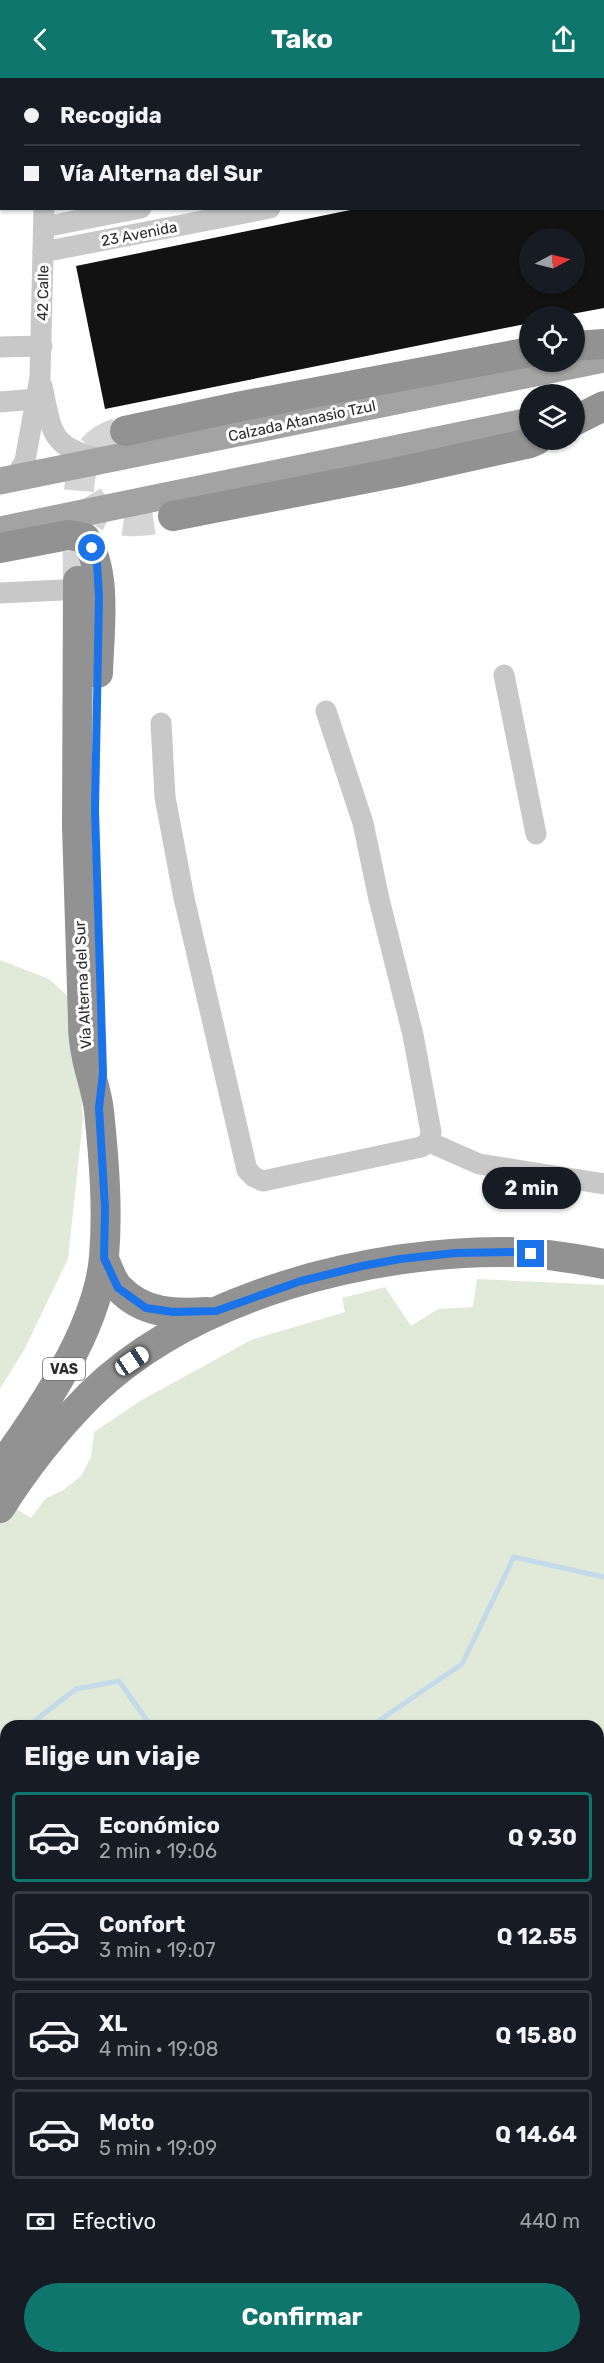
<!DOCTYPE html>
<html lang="es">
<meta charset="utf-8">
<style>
:root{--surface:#171b24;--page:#20242c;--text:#f1f3f6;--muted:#9ea1a6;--line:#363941;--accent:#0f766e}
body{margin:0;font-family:Rubik,sans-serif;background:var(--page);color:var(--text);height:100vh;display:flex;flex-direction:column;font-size:22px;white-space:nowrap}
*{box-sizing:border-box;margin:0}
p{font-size:20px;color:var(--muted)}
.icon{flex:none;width:33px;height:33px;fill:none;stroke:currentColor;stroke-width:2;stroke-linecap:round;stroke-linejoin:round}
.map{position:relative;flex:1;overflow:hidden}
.side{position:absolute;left:0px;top:1642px;width:604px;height:644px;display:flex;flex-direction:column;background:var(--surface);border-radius:18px 18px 0 0;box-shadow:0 2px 4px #0004}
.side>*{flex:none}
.guide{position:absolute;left:0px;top:0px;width:604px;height:132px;box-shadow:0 2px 4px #0004;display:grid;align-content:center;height:132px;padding:0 24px;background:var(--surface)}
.needle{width:39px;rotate:83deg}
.buttons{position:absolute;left:519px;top:150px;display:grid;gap:12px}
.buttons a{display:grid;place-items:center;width:66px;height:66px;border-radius:50%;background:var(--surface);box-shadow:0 2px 4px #0004;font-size:30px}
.end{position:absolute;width:27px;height:27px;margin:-14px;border:8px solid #1a73e8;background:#fff;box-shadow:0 0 0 3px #fff}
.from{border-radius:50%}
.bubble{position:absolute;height:42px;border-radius:21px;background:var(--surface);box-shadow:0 2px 4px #0004;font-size:20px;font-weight:700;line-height:42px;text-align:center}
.car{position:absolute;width:18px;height:36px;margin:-18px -9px;border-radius:8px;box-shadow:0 0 4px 2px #0007;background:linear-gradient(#fff 24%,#345 0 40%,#fff 0 76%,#345 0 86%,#fff 0)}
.guide b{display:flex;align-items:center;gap:21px;height:57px;font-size:22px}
.guide b+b{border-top:2px solid var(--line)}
.guide i{width:15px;height:15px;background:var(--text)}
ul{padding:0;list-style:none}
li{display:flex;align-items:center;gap:18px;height:90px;margin:0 12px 9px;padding:0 12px;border:3px solid var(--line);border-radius:6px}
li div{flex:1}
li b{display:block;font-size:22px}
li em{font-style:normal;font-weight:700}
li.active{border-color:var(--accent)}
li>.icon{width:54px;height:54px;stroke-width:1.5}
h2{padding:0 24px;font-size:27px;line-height:72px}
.pay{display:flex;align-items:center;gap:15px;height:66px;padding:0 24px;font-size:22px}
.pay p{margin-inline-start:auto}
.action{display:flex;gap:12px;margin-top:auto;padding:12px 24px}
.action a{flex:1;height:69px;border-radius:36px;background:var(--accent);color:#fff;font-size:24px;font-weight:700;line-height:69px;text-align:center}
header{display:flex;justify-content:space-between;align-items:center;height:78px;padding:0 24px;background:var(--accent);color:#fff;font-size:27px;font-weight:700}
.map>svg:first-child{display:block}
.green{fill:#e1ead8}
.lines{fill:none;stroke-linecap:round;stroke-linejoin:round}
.stream{stroke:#c3daea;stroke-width:5}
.building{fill:#121212;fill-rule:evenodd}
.highway-tunnel{stroke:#d5d5d5;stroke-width:30;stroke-dasharray:30 15;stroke-linecap:butt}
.minor{stroke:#c8c8c8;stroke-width:21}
.major{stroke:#a3a3a3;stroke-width:27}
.highway{stroke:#929292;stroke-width:30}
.route{stroke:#1a73e8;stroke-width:8}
.labels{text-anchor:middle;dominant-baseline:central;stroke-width:6;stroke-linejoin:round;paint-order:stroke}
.shield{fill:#fff;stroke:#6b6b6b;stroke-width:1.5}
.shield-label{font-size:14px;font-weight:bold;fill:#2b2b2b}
.street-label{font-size:15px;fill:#2b2b2b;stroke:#fff}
</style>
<header><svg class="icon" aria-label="back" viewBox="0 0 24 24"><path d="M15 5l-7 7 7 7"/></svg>Tako<svg class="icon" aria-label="share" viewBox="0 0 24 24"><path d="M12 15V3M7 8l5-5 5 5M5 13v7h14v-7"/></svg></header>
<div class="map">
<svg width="604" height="2285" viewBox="0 0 604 2285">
<rect width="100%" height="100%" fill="#fff"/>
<!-- green -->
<g class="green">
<path d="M0 882 49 901 74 924 83 1041 68 1181 24 1272 0 1311Z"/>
<path d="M477 1201 604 1207V2193H598V1648H6V2280H128L126 2285H0V1421L31 1440 46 1420 62 1413 81 1398 91 1379 94 1354 140 1323 251 1262 345 1234 342 1220 385 1209 411 1248 438 1231 473 1229Z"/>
<path d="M361 2280H394L391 2285H361Z"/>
</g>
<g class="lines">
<!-- stream -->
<g class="stream">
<path d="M28 1648 76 1611 119 1603 151 1648"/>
<path d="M371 1648 462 1586 514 1479 604 1499"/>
<path d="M0 1670 6 1665"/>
</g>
</g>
<!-- building -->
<path class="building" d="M360 130H604V230L561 238H530V245L105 331 76 188ZM530 160H574V206H530Z"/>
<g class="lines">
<!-- highway-tunnel -->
<g class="highway-tunnel">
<path d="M88 418C108 452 140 444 173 438"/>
<path d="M78 503C78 476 75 402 85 382 94 364 108 357 125 353"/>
</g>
<!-- minor -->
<g class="minor">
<path d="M101 0V2"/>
<path d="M210 0V2"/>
<path d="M46 2V0"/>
<path d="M603 3H604"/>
<path d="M603 43H604"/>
<path d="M603 67 604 66"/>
<path d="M0 107H2"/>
<path d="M44 149 141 130"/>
<path d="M43 174 270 130"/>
<path d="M0 269 42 268"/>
<path d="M42 308C52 355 50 369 100 381"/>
<path d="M0 324 36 321"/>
<path d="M15 400 25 383 40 299 44 130"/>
<path d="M0 515 62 512"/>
<path d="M504 597 536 756"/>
<path d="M161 645 165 719 184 820 247 1092 254 1099 263 1103 421 1069 429 1064 431 1054 413 957 379 821 363 745 326 633"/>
<path d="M429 1064 479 1086 604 1106"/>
<path d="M0 2176 6 2177"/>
<path d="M102 2280 104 2285"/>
<path d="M280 2280V2285"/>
</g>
<!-- major -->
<g class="major">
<path d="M0 403 604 281"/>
<path d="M0 452 530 343"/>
</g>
<!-- highway -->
<g class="highway">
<path d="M574 268 604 266"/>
<path d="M574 343 604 328"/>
<path d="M125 353 242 328 530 274"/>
<path d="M173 438 399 394 530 365 537 362"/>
<path d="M0 470 68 457 85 460C108 493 99 556 98 595"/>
<path d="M104 1181C108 1190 112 1203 119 1210 143 1236 175 1236 207 1234"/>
<path d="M0 1390C41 1333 98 1250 104 1179 108 1131 104 1081 99 1033 97 1013 89 994 86 975 84 965 83 954 83 943L77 748 78 503"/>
<path d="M0 1430C26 1389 56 1351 90 1317 192 1217 371 1172 510 1174 541 1175 573 1180 604 1186"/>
</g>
</g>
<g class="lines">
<!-- route -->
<path class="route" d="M92 470 97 486 99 518 95 732 103 995 99 1030 105 1130 104 1180 118 1210 146 1230 173 1234 216 1233 301 1203 362 1188 400 1181 455 1175 511 1174 531 1176"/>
</g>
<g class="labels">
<!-- shield labels -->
<rect class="shield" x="43" y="1280" width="42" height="22" rx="4.5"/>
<g class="shield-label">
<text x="64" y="1291">VAS</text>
</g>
<!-- street labels -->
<g class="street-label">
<text transform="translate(139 156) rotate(-11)">23 Avenida</text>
<text transform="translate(43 215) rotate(-89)">42 Calle</text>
<text transform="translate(302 343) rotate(-12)">Calzada Atanasio Tzul</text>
<text transform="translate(83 907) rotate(-93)">Vía Alterna del Sur</text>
</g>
</g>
</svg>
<div class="buttons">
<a><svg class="needle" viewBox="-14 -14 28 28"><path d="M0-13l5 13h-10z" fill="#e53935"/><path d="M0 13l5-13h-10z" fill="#9ea1a6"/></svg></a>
<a><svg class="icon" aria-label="locate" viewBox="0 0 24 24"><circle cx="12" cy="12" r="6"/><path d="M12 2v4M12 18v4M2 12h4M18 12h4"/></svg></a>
<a><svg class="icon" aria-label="layers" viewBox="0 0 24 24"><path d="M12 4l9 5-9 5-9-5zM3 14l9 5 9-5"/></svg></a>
</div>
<i class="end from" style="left:92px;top:470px"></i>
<i class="end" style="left:531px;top:1176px"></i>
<div class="bubble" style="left:482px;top:1089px;width:99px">2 min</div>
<i class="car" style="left:132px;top:1283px;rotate:56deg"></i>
<div class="guide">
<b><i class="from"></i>Recogida</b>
<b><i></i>Vía Alterna del Sur</b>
</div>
<section class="side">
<h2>Elige un viaje</h2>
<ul>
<li class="active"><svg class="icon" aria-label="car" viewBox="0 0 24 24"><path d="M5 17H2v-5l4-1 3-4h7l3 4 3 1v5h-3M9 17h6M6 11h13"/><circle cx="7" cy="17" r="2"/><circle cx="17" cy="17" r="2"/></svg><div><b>Económico</b><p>2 min · 19:06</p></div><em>Q 9.30</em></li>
<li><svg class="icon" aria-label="car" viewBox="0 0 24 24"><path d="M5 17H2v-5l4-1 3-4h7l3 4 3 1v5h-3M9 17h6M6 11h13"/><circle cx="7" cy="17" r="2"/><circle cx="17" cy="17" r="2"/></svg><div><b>Confort</b><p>3 min · 19:07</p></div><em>Q 12.55</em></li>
<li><svg class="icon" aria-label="car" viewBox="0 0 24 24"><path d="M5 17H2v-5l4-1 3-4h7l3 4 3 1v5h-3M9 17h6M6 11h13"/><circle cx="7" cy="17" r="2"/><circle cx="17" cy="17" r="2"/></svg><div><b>XL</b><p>4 min · 19:08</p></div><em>Q 15.80</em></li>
<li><svg class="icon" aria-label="car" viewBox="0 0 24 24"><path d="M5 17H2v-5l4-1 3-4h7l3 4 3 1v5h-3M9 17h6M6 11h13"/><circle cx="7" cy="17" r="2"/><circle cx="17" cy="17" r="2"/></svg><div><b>Moto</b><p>5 min · 19:09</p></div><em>Q 14.64</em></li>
</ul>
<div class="pay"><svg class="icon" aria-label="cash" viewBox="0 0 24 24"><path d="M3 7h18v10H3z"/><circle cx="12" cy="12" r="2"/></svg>Efectivo<p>440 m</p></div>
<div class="action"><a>Confirmar</a></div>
</section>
</div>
